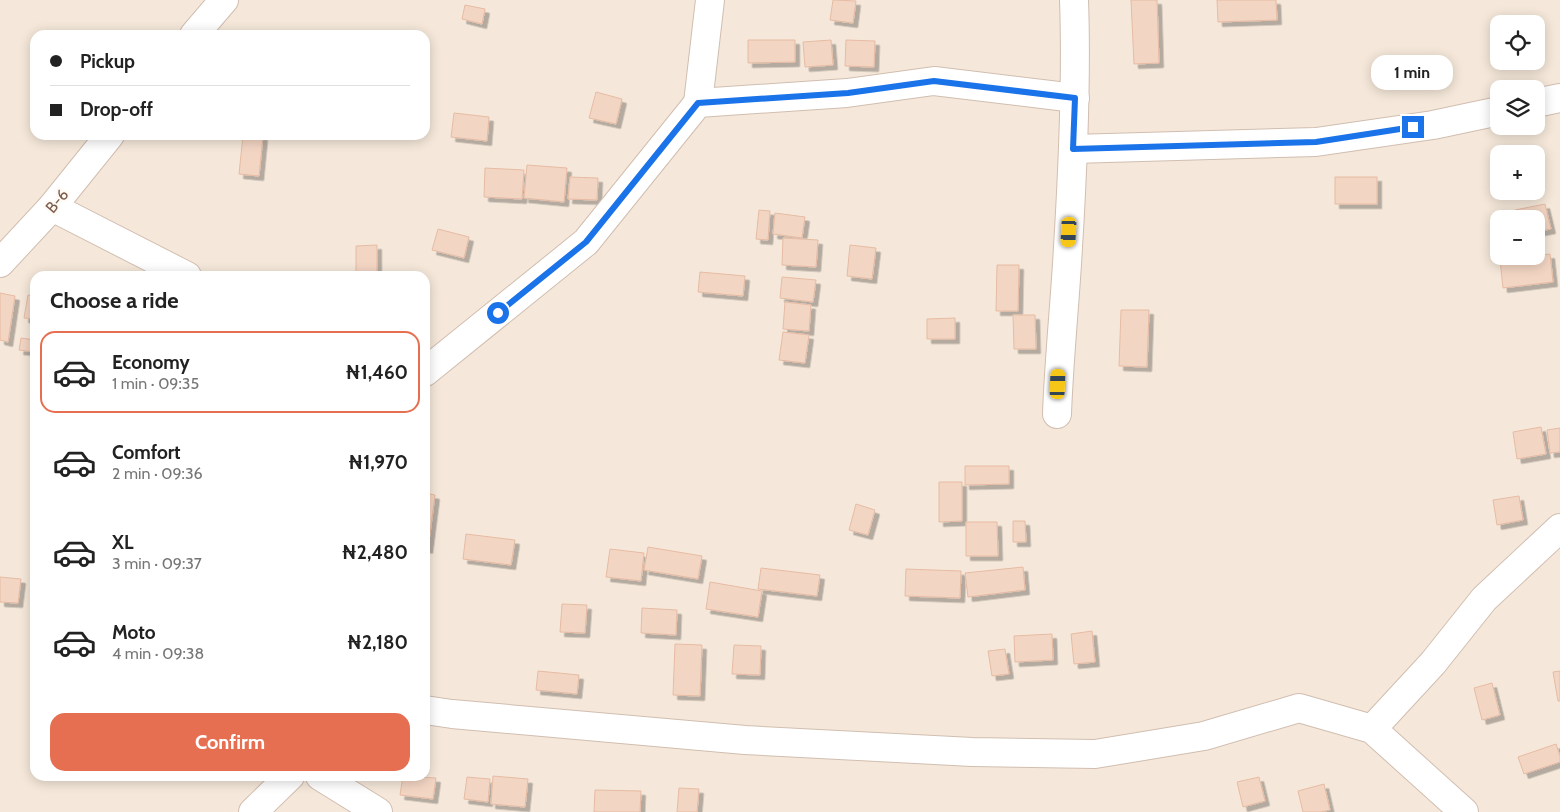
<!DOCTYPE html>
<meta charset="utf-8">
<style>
:root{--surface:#fff;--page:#f6f6f6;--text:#222;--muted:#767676;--line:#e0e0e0;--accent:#e76f51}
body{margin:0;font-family:Cabin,sans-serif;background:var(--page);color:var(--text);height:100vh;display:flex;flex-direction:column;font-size:19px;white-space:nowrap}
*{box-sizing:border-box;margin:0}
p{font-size:16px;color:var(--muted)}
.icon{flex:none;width:28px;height:28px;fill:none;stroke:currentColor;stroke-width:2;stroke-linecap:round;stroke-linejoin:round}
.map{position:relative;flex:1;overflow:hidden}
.sheet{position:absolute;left:30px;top:271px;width:400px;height:510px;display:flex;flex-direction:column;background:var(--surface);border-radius:15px;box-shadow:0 2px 12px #0003}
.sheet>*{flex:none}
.guide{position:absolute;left:30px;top:30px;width:400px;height:110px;border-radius:15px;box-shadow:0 2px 12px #0003;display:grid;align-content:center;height:110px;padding:0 20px;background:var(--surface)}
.controls{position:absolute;left:1490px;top:15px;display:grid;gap:10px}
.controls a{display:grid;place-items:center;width:55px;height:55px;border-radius:10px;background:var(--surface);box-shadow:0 2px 12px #0003;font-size:25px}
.end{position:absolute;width:22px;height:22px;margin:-11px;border:6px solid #1a73e8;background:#fff;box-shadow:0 0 0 2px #fff}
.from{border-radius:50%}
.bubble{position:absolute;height:35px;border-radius:15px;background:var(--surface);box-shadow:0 2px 12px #0003;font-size:16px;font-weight:700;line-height:35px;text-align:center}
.car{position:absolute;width:15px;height:30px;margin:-15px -8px;border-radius:6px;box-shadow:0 0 4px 1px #0007;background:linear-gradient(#f5c518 24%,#345 0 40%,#f5c518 0 76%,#345 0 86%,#f5c518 0)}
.guide b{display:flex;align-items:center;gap:18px;height:48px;font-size:19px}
.guide b+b{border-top:1px solid var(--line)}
.guide i{width:12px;height:12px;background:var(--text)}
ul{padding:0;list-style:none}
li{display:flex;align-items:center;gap:15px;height:82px;margin:0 10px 8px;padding:0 10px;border:2px solid transparent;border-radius:15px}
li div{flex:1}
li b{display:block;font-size:19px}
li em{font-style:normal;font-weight:700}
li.on{border-color:var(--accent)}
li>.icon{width:45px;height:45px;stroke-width:1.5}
h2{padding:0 20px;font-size:22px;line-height:60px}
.cta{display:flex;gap:10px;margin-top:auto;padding:10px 20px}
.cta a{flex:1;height:58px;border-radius:15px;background:var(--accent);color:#fff;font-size:20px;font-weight:700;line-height:58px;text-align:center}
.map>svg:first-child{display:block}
.residential{fill:#f5e8da;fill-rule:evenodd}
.building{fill:#f3d5c3;stroke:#e6bba3;filter:url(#shadow)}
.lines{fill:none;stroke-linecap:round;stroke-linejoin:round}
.minor-casing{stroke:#d1beb0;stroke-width:30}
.minor{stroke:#fff;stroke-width:28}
.route{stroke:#1a73e8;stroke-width:6}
.labels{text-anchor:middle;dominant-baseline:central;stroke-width:4.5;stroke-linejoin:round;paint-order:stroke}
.street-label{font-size:16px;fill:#7a5c4d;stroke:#fffaf3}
</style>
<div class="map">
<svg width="1560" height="812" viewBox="0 0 1560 812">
<defs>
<filter id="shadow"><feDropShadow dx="4.5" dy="4.5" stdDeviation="0" flood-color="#0004"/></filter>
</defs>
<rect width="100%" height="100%" fill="#fdf6ec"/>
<!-- residential -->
<path class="residential" d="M0 0H1560V812H0ZM1499 24H1536V61H1499ZM35 35H425V135H35ZM1499 89H1536V126H1499ZM1499 154H1536V191H1499ZM1499 219H1536V256H1499ZM35 276H425V776H35Z"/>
<!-- building -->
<g class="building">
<path d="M833 0 856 1 853 23 830 20Z"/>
<path d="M1131 0H1157L1159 63 1134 64Z"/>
<path d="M1217 0H1276L1277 20 1218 22Z"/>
<path d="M465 5 485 9 482 24 462 19Z"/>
<path d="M748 40H795V62L748 63Z"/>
<path d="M831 40 833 65 805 67 803 42Z"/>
<path d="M846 40 875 41 874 67 845 66Z"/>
<path d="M596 92 622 99 616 124 589 118Z"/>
<path d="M454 113 489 117 487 141 451 137Z"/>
<path d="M243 135 263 136 259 176 239 174Z"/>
<path d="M527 165 567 168 564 202 524 198Z"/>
<path d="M485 168 524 170 522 199 484 197Z"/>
<path d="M570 177 598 178 597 200 568 199Z"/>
<rect x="1335" y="177" width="42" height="27"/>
<path d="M1545 204 1551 229 1536 232V219H1517L1515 210Z"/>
<path d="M759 210 770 211 768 240 756 239Z"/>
<path d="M775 213 805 217 802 238 773 234Z"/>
<path d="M438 229 469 237 464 258 432 250Z"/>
<path d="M783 238 818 240 816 267 782 265Z"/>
<path d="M377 245V276H356V246Z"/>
<path d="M850 245 876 248 872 279 847 276Z"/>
<path d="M1550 254 1553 282 1503 288 1500 260Z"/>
<path d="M997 265H1019L1018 311H996Z"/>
<path d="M700 272 745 276 743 296 698 292Z"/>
<path d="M782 277 816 280 813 302 780 298Z"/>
<path d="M0 293 15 296 8 342 0 340Z"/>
<path d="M28 295 35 296V319L24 318Z"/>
<path d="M785 302 811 305 809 331 783 329Z"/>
<path d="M1121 310H1149L1147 367 1119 366Z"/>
<path d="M1013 315H1035L1036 349H1014Z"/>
<path d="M955 318V339H927V319Z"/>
<path d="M783 332 809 335 805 363 779 360Z"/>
<path d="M21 338 35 340V352L19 350Z"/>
<path d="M1541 427 1546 454 1517 459 1513 432Z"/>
<path d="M1560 428V452L1550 453 1547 430Z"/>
<path d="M965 466H1009V484L965 485Z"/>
<path d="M939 482H962V521L939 522Z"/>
<path d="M425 493 435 495 428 549 425 548Z"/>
<path d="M1519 496 1523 520 1497 525 1493 500Z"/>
<path d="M856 504 875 510 868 535 849 530Z"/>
<path d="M1013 521H1025L1026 542H1013Z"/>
<path d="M966 522H997L998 556H966Z"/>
<path d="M466 534 515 540 511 565 463 559Z"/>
<path d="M648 547 702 556 698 579 644 570Z"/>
<path d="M610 549 644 553 641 581 606 577Z"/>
<path d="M1023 567 1025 590 968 597 965 573Z"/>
<path d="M761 568 820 575 817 596 758 589Z"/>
<path d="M906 569 961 571 960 598 905 596Z"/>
<path d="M0 577 21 579 18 603 0 602Z"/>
<path d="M710 582 762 591 758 617 706 609Z"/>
<path d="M562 604 587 605 585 633 560 632Z"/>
<path d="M642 608 677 610 676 635 641 633Z"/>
<path d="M1092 631 1095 662 1074 664 1071 634Z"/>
<path d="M1052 634 1053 660 1015 662 1014 636Z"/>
<path d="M675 644 702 645 700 696 673 695Z"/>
<path d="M734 645 761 646 760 675 732 674Z"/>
<path d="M1005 649 1009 674 992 676 988 651Z"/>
<path d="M538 671 579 675 577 694 536 690Z"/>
<path d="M1560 671V701H1558L1553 672Z"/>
<path d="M1492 683 1500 715 1482 720 1474 688Z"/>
<path d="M1556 744 1560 756V762L1524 774 1518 757Z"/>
<path d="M403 776 436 778 433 799 400 795Z"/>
<path d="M493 776 528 779 525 807 491 804Z"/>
<path d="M467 777 490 779 488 802 464 799Z"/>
<path d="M1259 777 1265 801 1243 807 1237 782Z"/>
<path d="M1324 784 1330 810 1320 812H1303L1298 791Z"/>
<path d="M679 788 699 789 697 812H677Z"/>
<path d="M595 790 641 791 640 812H594Z"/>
</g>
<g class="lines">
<defs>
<g id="minor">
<path d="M194 35 224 0"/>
<path d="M698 103 710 0"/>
<path d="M1536 103 1560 98"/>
<path d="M1073 149 1316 142 1433 125 1499 111"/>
<path d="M52 207 187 276"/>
<path d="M0 263 52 207 110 135"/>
<path d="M425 372 586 242 698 103 847 93 934 81 1075 98"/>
<path d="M1057 414C1059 358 1065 303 1068 247 1073 165 1077 82 1074 0"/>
<path d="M425 710 452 714 745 740 972 752 1095 754 1204 736 1299 708 1372 729 1464 812"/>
<path d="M1372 729 1433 663 1484 599 1560 528"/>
<path d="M320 776 378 812"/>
<path d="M253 812 290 776"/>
</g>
</defs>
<!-- minor casing -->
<use href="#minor" class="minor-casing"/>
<!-- minor -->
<use href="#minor" class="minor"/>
</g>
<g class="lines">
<!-- route -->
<path class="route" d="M498 313 586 242 698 103 848 93 934 81 1075 98 1073 149 1316 142 1413 127"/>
</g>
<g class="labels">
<!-- street labels -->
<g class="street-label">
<text transform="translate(57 201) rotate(-50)">B-6</text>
</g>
</g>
</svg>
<div class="controls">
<a><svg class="icon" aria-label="locate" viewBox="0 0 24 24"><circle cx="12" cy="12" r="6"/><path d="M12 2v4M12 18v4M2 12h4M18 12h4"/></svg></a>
<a><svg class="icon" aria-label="layers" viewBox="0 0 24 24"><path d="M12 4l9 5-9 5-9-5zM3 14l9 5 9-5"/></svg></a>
<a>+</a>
<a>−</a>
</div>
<i class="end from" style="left:498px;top:313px"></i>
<i class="end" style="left:1413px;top:127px"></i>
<div class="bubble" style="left:1371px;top:55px;width:82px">1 min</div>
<i class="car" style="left:1069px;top:232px;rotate:183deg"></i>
<i class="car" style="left:1058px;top:384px;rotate:2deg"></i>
<div class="guide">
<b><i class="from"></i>Pickup</b>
<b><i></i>Drop-off</b>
</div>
<section class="sheet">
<h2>Choose a ride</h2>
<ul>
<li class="on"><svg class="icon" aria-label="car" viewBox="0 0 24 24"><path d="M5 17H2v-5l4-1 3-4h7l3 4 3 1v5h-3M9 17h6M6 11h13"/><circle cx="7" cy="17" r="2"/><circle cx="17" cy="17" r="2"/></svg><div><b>Economy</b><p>1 min · 09:35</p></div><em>₦1,460</em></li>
<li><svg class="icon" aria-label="car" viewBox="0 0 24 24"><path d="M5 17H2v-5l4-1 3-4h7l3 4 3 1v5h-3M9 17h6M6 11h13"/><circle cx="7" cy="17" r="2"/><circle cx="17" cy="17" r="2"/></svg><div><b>Comfort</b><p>2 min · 09:36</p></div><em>₦1,970</em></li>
<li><svg class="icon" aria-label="car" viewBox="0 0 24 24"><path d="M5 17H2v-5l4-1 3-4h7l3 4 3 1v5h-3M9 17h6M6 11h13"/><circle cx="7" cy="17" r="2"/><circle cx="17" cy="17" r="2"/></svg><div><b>XL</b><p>3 min · 09:37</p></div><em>₦2,480</em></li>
<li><svg class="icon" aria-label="car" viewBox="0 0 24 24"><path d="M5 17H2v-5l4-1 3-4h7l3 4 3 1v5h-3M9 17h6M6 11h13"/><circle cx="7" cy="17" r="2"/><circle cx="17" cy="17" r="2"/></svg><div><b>Moto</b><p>4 min · 09:38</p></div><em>₦2,180</em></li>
</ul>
<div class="cta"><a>Confirm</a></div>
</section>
</div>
